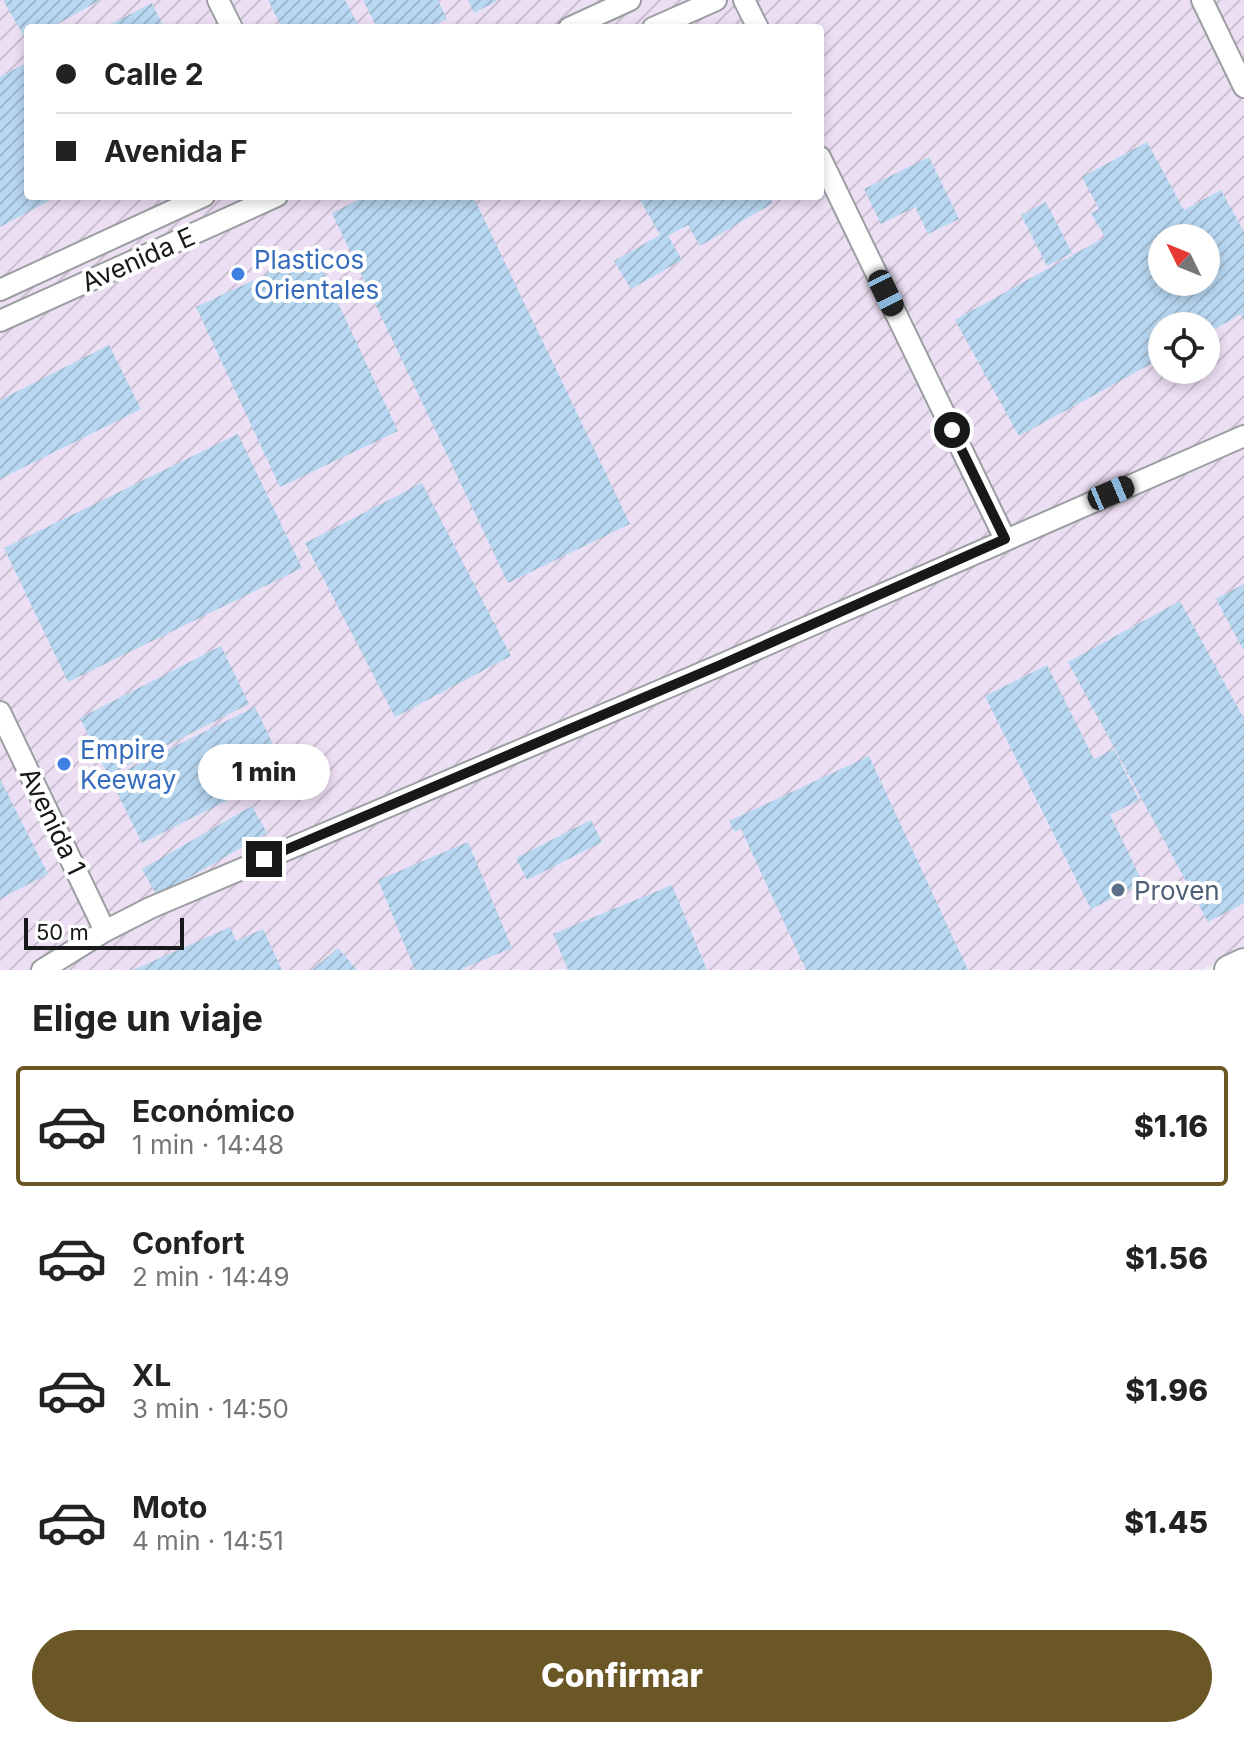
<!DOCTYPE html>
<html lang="es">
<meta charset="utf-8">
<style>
:root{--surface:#fff;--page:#f6f6f6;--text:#222;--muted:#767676;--line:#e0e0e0;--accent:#6b5625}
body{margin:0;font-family:Inter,sans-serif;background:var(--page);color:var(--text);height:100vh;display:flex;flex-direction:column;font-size:30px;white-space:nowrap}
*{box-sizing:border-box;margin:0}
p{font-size:26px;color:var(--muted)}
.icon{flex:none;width:44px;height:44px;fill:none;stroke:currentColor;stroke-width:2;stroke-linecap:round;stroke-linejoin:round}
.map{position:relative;height:970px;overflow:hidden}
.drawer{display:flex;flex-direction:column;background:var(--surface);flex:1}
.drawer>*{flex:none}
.banner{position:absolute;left:24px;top:24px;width:800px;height:176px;border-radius:8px;box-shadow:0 4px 12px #0003;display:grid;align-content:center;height:176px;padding:0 32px;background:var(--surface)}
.needle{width:52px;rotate:313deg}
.controls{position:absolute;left:1148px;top:224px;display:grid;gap:16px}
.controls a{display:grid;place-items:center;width:72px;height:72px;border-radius:50%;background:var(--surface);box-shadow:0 4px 12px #0003;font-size:40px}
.scale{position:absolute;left:24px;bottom:20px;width:160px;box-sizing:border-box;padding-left:8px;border:4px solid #161819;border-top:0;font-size:22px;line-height:28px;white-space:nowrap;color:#161819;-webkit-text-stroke:6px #fff;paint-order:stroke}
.end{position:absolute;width:36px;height:36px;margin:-18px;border:10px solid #161819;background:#fff;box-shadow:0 0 0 4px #fff}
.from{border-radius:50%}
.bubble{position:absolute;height:56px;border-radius:28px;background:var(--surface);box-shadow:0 4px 12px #0003;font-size:26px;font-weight:800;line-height:56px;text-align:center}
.car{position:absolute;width:24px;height:48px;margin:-24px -12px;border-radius:10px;box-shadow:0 0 6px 2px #0007;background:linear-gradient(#222 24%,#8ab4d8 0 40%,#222 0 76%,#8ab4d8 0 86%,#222 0)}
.banner b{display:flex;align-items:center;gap:28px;height:76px;font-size:30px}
.banner b+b{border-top:2px solid var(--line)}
.banner i{width:20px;height:20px;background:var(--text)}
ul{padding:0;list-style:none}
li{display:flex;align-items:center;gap:24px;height:120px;margin:0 16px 12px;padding:0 16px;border:4px solid transparent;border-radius:8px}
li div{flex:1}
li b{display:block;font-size:30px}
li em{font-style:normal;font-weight:800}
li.current{border-color:var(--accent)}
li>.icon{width:72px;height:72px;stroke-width:1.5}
h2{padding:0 32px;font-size:36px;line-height:96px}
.action{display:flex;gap:16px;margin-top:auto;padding:16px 32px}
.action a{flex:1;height:92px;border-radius:48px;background:var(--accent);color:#fff;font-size:32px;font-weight:800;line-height:92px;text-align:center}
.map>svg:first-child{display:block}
.industrial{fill:url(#industrial-furrows);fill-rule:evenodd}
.building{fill:url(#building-hatch);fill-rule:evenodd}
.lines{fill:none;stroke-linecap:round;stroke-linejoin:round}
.street-casing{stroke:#9b9fa2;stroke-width:24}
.secondary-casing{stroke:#9b9fa2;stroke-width:32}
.street{stroke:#fff;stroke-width:20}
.secondary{stroke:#fff;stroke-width:28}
.route{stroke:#161819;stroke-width:10}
.shop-dot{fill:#3f7fe0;stroke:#fff;stroke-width:3}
.service-dot{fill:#5c6f8a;stroke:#fff;stroke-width:3}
.labels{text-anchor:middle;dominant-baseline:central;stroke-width:8;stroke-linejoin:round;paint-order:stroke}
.street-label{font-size:26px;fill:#161819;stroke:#fff}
.shop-label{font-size:26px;fill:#366cbe;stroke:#fff;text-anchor:start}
.service-label{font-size:26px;fill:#4e5e75;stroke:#fff;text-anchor:start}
</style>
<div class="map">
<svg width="1244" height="970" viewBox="0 0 1244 970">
<defs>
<pattern id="industrial-furrows" width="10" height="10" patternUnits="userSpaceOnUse" patternTransform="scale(2)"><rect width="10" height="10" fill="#eddff3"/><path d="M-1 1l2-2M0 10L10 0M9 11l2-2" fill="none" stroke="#cabfd0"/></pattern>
<pattern id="building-hatch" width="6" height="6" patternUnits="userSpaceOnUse" patternTransform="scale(2)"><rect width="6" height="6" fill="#b8d7f1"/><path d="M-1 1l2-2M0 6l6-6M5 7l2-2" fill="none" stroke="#9db8ce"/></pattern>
</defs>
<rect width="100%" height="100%" fill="#ebeff3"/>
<!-- industrial -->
<path class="industrial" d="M0 0H1244V950L1202 970H0ZM28 28H820V196H28ZM1162 238H1206V282H1162ZM1162 326H1206V370H1162Z"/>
<!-- building -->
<g class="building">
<path d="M3 0H100L51 28H28V43Z"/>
<path d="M268 0H345L360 28H282Z"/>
<path d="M363 0H438L447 19 429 28H377Z"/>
<path d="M468 0H499L474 13Z"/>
<path d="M152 3 164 28H103Z"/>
<path d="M28 62V196H58L0 227V77Z"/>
<path d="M1147 142 1184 210 1221 190 1244 232V320L1241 314 1206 334V326H1162V358L1019 436 955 320 1105 237 1091 213 1099 209 1082 177ZM1162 238H1206V282H1162Z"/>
<path d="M929 157 959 219 928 234 915 207 881 224 864 189Z"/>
<path d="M366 196H473L630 524 508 583 332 213Z"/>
<path d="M638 196H768L773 203 700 246 688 225 668 236 682 260 631 289 614 261 660 235Z"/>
<path d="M1046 202 1072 253 1047 266 1021 215Z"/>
<path d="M314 252 398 431 280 487 196 307Z"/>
<path d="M109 345 141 409 0 479V400Z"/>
<path d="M238 434 302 568 68 682 4 548Z"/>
<path d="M422 483 511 656 395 717 305 543Z"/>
<path d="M1244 584V651L1216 599Z"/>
<path d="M1180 601 1244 719V903L1208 922 1068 662Z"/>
<path d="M221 646 249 704 108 775 80 718Z"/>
<path d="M1047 665 1094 759 1114 749 1139 800 1110 815 1143 883 1091 909 985 696Z"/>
<path d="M255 707 286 771 142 843 110 778Z"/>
<path d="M869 756 968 970H806L741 829 735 832 729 821Z"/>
<path d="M0 779 48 874 0 899Z"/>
<path d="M252 806 267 833 157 896 142 869Z"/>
<path d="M591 820 602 842 527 880 516 858Z"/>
<path d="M468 842 512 948 460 970H415L378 880Z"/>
<path d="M672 885 707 970H568L553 934Z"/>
<path d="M230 927 236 941 263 929 282 970H133Z"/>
<path d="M338 948 357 970H312Z"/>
</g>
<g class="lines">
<defs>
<g id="street">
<path d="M218 0 232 28"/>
<path d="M744 0 758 28"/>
<path d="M1202 0 1244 87"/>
<path d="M569 28 630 0"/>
<path d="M653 28 716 0"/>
<path d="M820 157 1005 539"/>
<path d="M0 290 204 196"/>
<path d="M0 321 277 196"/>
<path d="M0 712 105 931"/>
<path d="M42 970 105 931 150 908 718 666 1244 436"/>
</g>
<path id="secondary" d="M1229 970 1244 963"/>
</defs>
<!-- street casing -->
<use href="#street" class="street-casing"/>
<!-- secondary casing -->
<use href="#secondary" class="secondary-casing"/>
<!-- street -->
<use href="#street" class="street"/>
<!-- secondary -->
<use href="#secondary" class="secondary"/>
</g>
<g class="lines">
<!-- route -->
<path class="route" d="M264 859 718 666 1005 539 952 430"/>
</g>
<!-- markers -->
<g class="shop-dot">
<circle cx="238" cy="274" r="8"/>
<circle cx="64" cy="764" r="8"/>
</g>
<circle class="service-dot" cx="1118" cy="890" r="8"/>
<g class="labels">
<!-- street labels -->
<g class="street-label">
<text transform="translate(138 259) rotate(-24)">Avenida E</text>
<text transform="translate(53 821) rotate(64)">Avenida 1</text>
</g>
<!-- shop labels -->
<g class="shop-label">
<text x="254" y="259">Plasticos<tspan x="254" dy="30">Orientales</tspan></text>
<text x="80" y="749">Empire<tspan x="80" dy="30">Keeway</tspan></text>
</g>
<!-- service labels -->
<g class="service-label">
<text x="1134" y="890">Proven</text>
</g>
</g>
</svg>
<div class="controls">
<a><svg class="needle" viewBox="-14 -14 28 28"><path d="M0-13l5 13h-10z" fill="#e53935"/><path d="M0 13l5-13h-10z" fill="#767676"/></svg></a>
<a><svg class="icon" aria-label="locate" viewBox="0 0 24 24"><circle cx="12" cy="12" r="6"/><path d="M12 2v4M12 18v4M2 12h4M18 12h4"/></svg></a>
</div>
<div class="scale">50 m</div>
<i class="end from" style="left:952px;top:430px"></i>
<i class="end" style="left:264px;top:859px"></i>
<div class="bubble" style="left:198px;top:744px;width:132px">1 min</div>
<i class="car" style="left:886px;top:293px;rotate:154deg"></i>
<i class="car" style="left:1111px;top:493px;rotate:67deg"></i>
<div class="banner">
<b><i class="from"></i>Calle 2</b>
<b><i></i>Avenida F</b>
</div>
</div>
<section class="drawer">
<h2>Elige un viaje</h2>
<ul>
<li class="current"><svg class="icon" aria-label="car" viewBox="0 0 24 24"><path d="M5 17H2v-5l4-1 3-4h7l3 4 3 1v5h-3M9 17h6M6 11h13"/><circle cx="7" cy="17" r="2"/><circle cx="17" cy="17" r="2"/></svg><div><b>Económico</b><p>1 min · 14:48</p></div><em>$1.16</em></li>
<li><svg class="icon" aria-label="car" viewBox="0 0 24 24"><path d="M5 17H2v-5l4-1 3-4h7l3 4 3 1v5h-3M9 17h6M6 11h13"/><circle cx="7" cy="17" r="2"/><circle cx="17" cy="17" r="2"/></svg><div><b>Confort</b><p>2 min · 14:49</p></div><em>$1.56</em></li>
<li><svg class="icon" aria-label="car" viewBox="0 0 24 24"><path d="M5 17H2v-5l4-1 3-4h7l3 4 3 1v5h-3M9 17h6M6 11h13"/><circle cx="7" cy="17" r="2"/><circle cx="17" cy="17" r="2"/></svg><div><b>XL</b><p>3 min · 14:50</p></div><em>$1.96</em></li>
<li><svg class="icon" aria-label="car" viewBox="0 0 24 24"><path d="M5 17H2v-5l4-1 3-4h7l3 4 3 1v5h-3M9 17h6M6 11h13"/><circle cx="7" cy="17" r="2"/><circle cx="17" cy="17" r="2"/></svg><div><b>Moto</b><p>4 min · 14:51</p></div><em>$1.45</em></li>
</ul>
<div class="action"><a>Confirmar</a></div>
</section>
